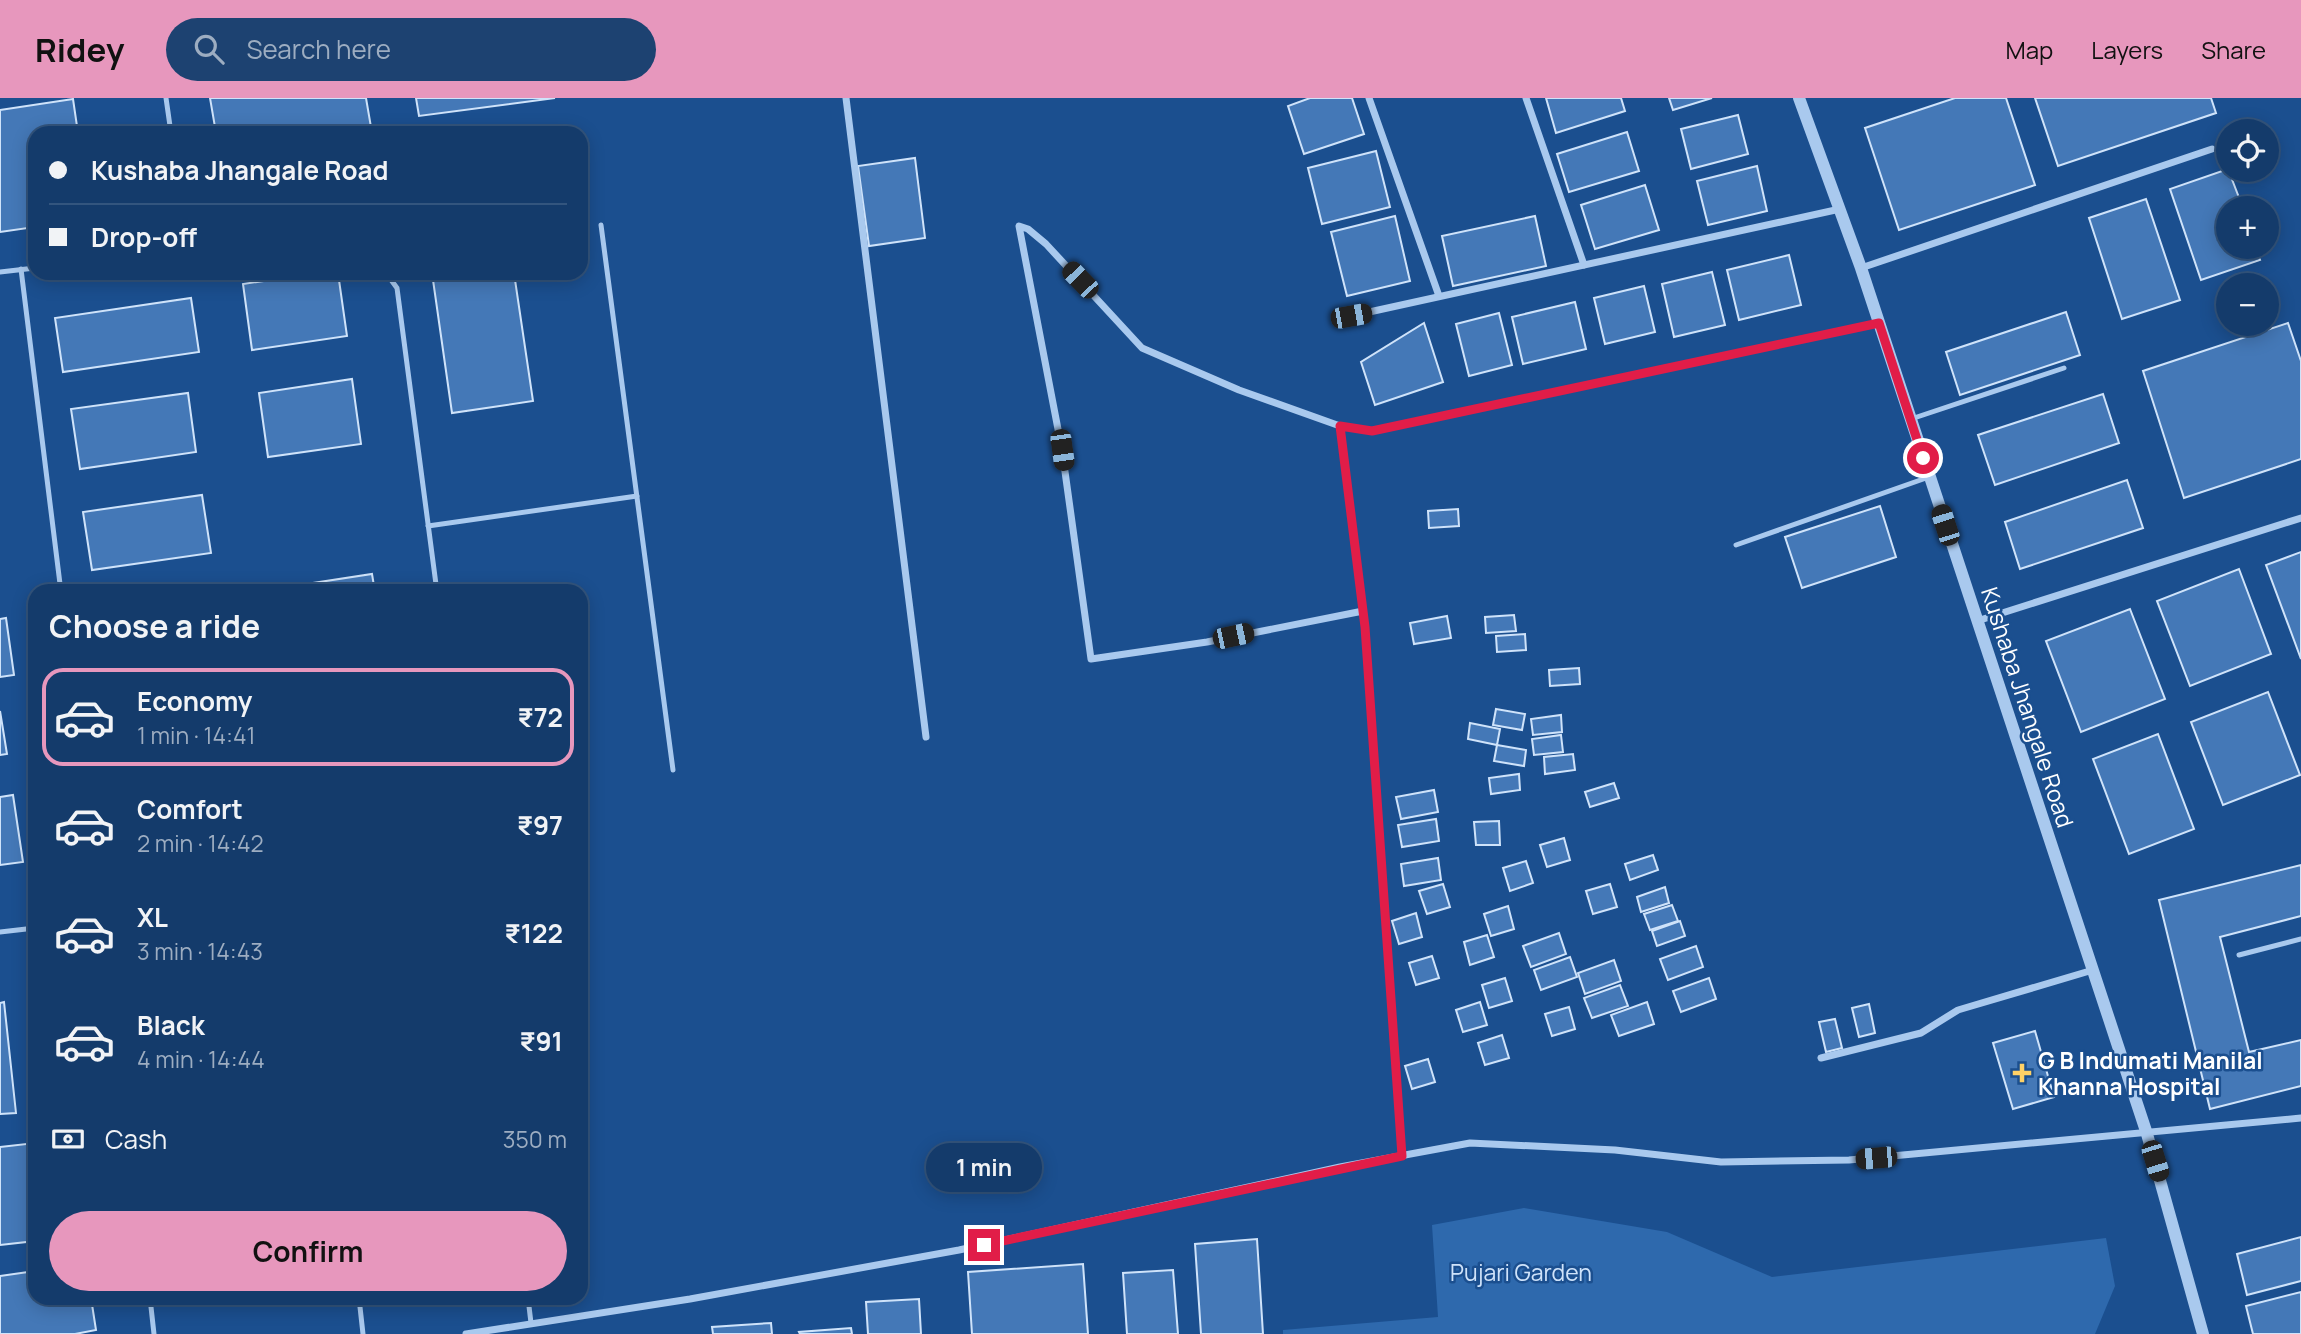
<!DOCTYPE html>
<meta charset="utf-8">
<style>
:root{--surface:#143b6b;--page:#1d4271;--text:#f1f3f6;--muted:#9dadc1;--line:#33557e;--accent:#e797bd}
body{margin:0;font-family:Manrope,sans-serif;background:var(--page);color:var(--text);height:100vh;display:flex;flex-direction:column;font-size:26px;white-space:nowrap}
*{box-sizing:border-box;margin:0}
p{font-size:23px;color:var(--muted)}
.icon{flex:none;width:38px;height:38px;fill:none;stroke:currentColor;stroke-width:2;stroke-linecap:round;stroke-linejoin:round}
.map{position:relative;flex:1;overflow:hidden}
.drawer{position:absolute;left:28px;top:486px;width:560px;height:721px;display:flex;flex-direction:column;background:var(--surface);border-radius:21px;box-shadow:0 4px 18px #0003,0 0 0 2px var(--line)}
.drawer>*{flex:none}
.guide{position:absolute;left:28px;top:28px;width:560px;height:154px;border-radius:21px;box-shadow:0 4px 18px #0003,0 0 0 2px var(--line);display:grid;align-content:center;height:154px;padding:0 21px;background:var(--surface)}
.controls{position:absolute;left:2216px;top:21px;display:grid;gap:14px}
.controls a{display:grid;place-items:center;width:63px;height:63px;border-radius:50%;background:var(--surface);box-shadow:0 4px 18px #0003,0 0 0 2px var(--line);font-size:35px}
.end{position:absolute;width:32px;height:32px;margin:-16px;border:9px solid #e11d48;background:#fff;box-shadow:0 0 0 4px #fff}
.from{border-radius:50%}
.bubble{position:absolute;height:49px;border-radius:24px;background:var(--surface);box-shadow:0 4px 18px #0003,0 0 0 2px var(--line);font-size:23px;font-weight:700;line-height:49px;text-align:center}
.car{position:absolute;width:21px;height:42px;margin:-21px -10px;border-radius:9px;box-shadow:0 0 5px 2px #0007;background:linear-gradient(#222 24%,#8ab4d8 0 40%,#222 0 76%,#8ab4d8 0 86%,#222 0)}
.guide b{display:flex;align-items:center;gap:24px;height:66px;font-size:26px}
.guide b+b{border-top:2px solid var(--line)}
.guide i{width:18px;height:18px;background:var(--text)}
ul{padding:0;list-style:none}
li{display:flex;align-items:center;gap:21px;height:98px;margin:0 14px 10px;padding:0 7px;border:4px solid transparent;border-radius:21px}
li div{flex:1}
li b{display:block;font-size:26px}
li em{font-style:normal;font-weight:700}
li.current{border-color:var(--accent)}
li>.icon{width:63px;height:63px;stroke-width:1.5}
h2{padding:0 21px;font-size:32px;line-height:84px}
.pay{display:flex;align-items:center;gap:18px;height:77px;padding:0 21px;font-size:26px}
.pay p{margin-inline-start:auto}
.primary-button{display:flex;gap:14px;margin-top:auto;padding:14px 21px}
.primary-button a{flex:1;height:80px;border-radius:42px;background:var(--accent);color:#111;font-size:28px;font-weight:700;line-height:80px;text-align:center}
header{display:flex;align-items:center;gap:42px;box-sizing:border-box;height:98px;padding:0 35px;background:var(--accent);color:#111}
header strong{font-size:33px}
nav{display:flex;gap:38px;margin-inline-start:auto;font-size:24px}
.search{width:490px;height:63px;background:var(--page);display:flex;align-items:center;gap:18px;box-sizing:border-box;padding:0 24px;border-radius:38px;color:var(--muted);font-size:26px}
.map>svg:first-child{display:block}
.green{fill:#2e69ad}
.building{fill:#4478b7;stroke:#cfe3fa;stroke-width:2}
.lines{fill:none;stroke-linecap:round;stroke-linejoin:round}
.service{stroke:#a9c9ee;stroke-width:5}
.minor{stroke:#a9c9ee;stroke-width:7}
.tertiary{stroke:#a9c9ee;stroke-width:12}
.route{stroke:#e11d48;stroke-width:9}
.poi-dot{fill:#ffd166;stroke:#1b4f8f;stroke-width:2.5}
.labels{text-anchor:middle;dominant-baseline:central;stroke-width:5;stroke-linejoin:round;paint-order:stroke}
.street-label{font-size:23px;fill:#fff;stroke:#1b4f8f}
.poi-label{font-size:23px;font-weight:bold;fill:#fff;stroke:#1b4f8f;text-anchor:start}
.park-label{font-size:23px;fill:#cfe3fa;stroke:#1b4f8f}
</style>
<header>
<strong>Ridey</strong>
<div class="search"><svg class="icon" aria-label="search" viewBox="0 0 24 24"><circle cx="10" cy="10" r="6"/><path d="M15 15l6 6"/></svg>Search here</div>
<nav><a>Map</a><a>Layers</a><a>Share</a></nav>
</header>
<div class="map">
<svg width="2301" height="1236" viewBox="0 0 2301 1236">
<rect width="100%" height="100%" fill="#1b4f8f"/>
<!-- green -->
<path class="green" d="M1524 1110 1667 1134 1772 1179 2106 1140 2115 1188 2095 1236H1283V1232L1438 1219 1432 1127Z"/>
<!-- building -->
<g class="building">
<path d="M210 0H366L372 35H216Z"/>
<path d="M416 0H555L419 18Z"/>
<path d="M1310 0H1352L1364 36 1304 56 1288 8Z"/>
<path d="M1546 0H1621L1625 13 1556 35Z"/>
<path d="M1669 0H1712L1673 12Z"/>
<path d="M1955 0H2006L2035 87 1899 132 1865 30Z"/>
<path d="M2035 0H2211L2216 15 2058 68Z"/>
<path d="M73 1 78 35H35V129L0 134V12Z"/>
<path d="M1738 17 1748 56 1691 71 1681 31Z"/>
<path d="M1627 34 1639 73 1569 94 1557 56Z"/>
<path d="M1376 53 1390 109 1322 126 1308 70Z"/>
<path d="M915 60 925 140 869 148 858 68Z"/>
<path d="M1757 68 1767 113 1708 127 1697 83Z"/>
<path d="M2228 71 2243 110H2228V149H2255L2260 162 2201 182 2170 91Z"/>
<path d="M1645 87 1659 132 1595 151 1581 107Z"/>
<path d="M2146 101 2180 202 2122 221 2089 120Z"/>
<path d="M1395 118 1410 183 1347 198 1331 134Z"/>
<path d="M1535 118 1546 168 1453 188 1442 138Z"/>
<path d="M1789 157 1801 207 1739 222 1727 172Z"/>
<path d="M1712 174 1725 227 1674 239 1662 186Z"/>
<path d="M317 175H338L347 238 252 252 243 186Z"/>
<path d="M432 175H514L533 303 452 315Z"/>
<path d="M1644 188 1655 234 1605 246 1594 200Z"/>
<path d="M191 200 199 254 63 274 55 220Z"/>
<path d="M1575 204 1586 251 1523 266 1512 219Z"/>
<path d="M2066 214 2080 257 1960 297 1946 254Z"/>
<path d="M1499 215 1512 267 1469 278 1456 226Z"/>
<path d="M1424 225 1443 284 1375 307 1361 264Z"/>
<path d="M2288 225 2301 263V361L2184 400 2143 273Z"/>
<path d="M352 281 361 346 268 359 259 295Z"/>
<path d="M188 295 196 354 80 371 71 311Z"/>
<path d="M2103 296 2119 345 1995 387 1978 337Z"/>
<path d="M2127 382 2143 430 2020 471 2005 424Z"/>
<path d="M202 397 211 455 92 472 83 414Z"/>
<path d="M1880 408 1896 459 1802 490 1785 439Z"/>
<path d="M1458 411 1459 428 1429 430 1428 413Z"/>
<path d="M2301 454V561L2266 467Z"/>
<path d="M2239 471 2271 556 2190 588 2157 503Z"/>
<path d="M372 476 375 494H254Z"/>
<path d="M2130 511 2165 601 2081 634 2046 543Z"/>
<path d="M1514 517 1516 533 1486 535 1485 519Z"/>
<path d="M1447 518 1451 540 1414 546 1410 525Z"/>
<path d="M6 520 14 577 0 579V521Z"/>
<path d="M1525 536 1526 552 1497 554 1496 538Z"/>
<path d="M1579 570 1580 586 1550 588 1549 572Z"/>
<path d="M2268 594 2300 677 2223 707 2191 624Z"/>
<path d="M1496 611 1525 616 1522 632 1493 627Z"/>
<path d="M0 613 7 656 0 657Z"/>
<path d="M1561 617 1562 634 1533 637 1531 621Z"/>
<path d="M1470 625 1500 631 1497 647 1468 641Z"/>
<path d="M2158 636 2194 731 2129 756 2093 661Z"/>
<path d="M1561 637 1563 654 1534 657 1532 641Z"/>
<path d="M1497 647 1526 652 1524 668 1494 663Z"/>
<path d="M1573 656 1575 672 1545 676 1544 659Z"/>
<path d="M1519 676 1520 692 1491 696 1489 680Z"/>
<path d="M1614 685 1619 700 1590 709 1585 694Z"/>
<path d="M1434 692 1438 714 1401 721 1396 699Z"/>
<path d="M13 697 23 764 0 767V699Z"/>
<path d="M1436 721 1439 743 1402 749 1398 727Z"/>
<path d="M1499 723 1500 747H1476L1474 724Z"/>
<path d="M1564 740 1570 762 1547 769 1540 747Z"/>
<path d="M1653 757 1658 772 1630 782 1625 766Z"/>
<path d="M1438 760 1441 782 1404 788 1401 766Z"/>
<path d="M1526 763 1533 785 1510 793 1503 770Z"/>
<path d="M2301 767V818L2220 839 2249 954 2301 942V988L2210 1011 2159 802Z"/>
<path d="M1443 786 1450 809 1427 816 1419 793Z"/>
<path d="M1610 786 1617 809 1593 816 1586 793Z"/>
<path d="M1665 789 1669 805 1641 814 1637 799Z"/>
<path d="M1672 807 1678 823 1650 832 1644 816Z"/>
<path d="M1508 808 1514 831 1491 838 1484 816Z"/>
<path d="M1416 815 1422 839 1399 846 1392 823Z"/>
<path d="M1680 823 1685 838 1657 848 1652 833Z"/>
<path d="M1559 835 1566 856 1531 869 1523 848Z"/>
<path d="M1487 837 1494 859 1470 867 1464 844Z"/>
<path d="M1696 848 1703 869 1668 882 1660 861Z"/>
<path d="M1432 858 1439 880 1416 887 1409 865Z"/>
<path d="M1570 859 1577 879 1541 892 1534 872Z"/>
<path d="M1614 862 1621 883 1585 896 1578 875Z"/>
<path d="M1505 880 1512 903 1489 910 1482 887Z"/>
<path d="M1709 880 1716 901 1681 914 1673 893Z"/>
<path d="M1620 887 1628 908 1592 920 1584 900Z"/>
<path d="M4 904 16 1015 0 1016V905Z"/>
<path d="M1480 904 1487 927 1463 934 1456 912Z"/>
<path d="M1647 904 1654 926 1619 938 1611 917Z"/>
<path d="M1869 906 1875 935 1859 939 1852 910Z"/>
<path d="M1569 909 1575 931 1552 938 1545 916Z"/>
<path d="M1835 921 1842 950 1826 954 1819 924Z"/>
<path d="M2035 933 2054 999 2013 1011 1993 945Z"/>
<path d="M1502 937 1509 960 1485 967 1478 945Z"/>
<path d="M1428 961 1435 984 1412 991 1405 968Z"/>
<path d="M35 1045V1143L0 1147V1049Z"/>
<path d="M2301 1139V1183L2247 1197 2237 1156Z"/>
<path d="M1257 1141 1263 1236H1201L1195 1146Z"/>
<path d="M1083 1166 1088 1236H972L968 1174Z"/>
<path d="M1173 1172 1178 1236H1127L1123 1175Z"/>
<path d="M35 1173V1200H91L96 1232 75 1236H0V1178Z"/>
<path d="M2301 1194V1236H2253L2246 1208Z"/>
<path d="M919 1201 921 1236H868L866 1204Z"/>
<path d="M771 1225 772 1236H713L712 1229Z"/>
<path d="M851 1230 852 1236H800L799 1234Z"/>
</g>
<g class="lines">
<!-- service -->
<g class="service">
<path d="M166 0 171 35"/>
<path d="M601 127 673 672"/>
<path d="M21 171 61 494"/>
<path d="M0 174 35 170"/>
<path d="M386 175 397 190 437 494"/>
<path d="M1911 321 2064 270"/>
<path d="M428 428 637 398"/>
<path d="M1736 447 1929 379"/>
<path d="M0 834 35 830"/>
<path d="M2239 857 2301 841"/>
<path d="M150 1200 154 1236"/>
<path d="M359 1200 363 1236"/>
<path d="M528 1200 531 1225"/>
</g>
<!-- minor -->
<g class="minor">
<path d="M846 0 926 639"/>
<path d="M1369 0 1439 198"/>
<path d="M1526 0 1584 167"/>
<path d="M1861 170 2212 51"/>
<path d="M1351 218 1840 111"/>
<path d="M1340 328 1239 292 1142 250 1046 146 1028 131 1019 128 1062 352 1091 561 1207 544 1363 513"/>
<path d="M1977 523 2301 420"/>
<path d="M1821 960 1921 935 1958 912 2093 872"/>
<path d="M1402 1058 1365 529 1340 328 1372 333 1879 225"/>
<path d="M466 1236 690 1201 959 1152 1340 1069 1470 1045 1615 1052 1721 1064 1849 1062 2301 1020"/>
</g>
<!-- tertiary -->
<path class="tertiary" d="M1799 0 1861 170 2147 1036 2203 1236"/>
</g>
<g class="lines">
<!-- route -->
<path class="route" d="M984 1147 1402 1058 1365 529 1340 328 1372 333 1879 225 1923 360"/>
</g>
<!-- markers -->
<path class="poi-dot" d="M2018.5 964.5h7v7h7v7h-7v7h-7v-7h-7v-7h7z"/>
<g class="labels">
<!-- street labels -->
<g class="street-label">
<text transform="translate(2028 609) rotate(72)">Kushaba Jhangale Road</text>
</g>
<!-- poi labels -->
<g class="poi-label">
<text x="2038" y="962">G B Indumati Manilal<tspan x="2038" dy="26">Khanna Hospital</tspan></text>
</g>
<!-- park labels -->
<g class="park-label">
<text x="1521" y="1174">Pujari Garden</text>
</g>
</g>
</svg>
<div class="controls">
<a><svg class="icon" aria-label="locate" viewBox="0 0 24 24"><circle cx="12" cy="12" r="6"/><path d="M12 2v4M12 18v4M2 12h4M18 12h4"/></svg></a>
<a>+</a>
<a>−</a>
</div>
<i class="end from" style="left:1923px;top:360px"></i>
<i class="end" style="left:984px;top:1147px"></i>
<div class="bubble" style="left:926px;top:1045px;width:116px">1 min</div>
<i class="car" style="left:1080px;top:182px;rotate:316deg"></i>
<i class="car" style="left:1351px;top:218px;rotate:80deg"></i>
<i class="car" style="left:1062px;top:352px;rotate:172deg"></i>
<i class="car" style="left:1945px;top:427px;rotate:342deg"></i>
<i class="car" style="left:1233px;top:538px;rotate:78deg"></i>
<i class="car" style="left:1876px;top:1060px;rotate:265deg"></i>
<i class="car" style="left:2155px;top:1063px;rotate:163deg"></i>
<div class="guide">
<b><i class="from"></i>Kushaba Jhangale Road</b>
<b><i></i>Drop-off</b>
</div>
<section class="drawer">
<h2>Choose a ride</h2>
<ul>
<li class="current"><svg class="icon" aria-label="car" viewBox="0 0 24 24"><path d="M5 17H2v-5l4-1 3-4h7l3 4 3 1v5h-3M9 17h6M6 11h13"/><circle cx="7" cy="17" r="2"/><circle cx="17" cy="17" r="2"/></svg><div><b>Economy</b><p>1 min · 14:41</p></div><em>₹72</em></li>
<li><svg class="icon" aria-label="car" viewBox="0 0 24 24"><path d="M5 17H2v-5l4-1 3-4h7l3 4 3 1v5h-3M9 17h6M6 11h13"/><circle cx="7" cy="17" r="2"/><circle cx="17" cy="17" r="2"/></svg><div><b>Comfort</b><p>2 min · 14:42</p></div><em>₹97</em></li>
<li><svg class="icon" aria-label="car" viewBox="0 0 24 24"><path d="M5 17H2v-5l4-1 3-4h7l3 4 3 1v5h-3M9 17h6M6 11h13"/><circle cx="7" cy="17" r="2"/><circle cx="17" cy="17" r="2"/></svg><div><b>XL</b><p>3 min · 14:43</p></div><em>₹122</em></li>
<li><svg class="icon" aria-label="car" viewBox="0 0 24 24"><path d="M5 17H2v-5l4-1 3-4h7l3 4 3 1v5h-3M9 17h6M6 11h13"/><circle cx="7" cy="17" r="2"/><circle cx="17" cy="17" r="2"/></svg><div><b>Black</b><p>4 min · 14:44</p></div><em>₹91</em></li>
</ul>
<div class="pay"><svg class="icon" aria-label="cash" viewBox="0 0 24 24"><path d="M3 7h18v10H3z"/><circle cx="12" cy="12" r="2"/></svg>Cash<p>350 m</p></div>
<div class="primary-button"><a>Confirm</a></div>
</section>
</div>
